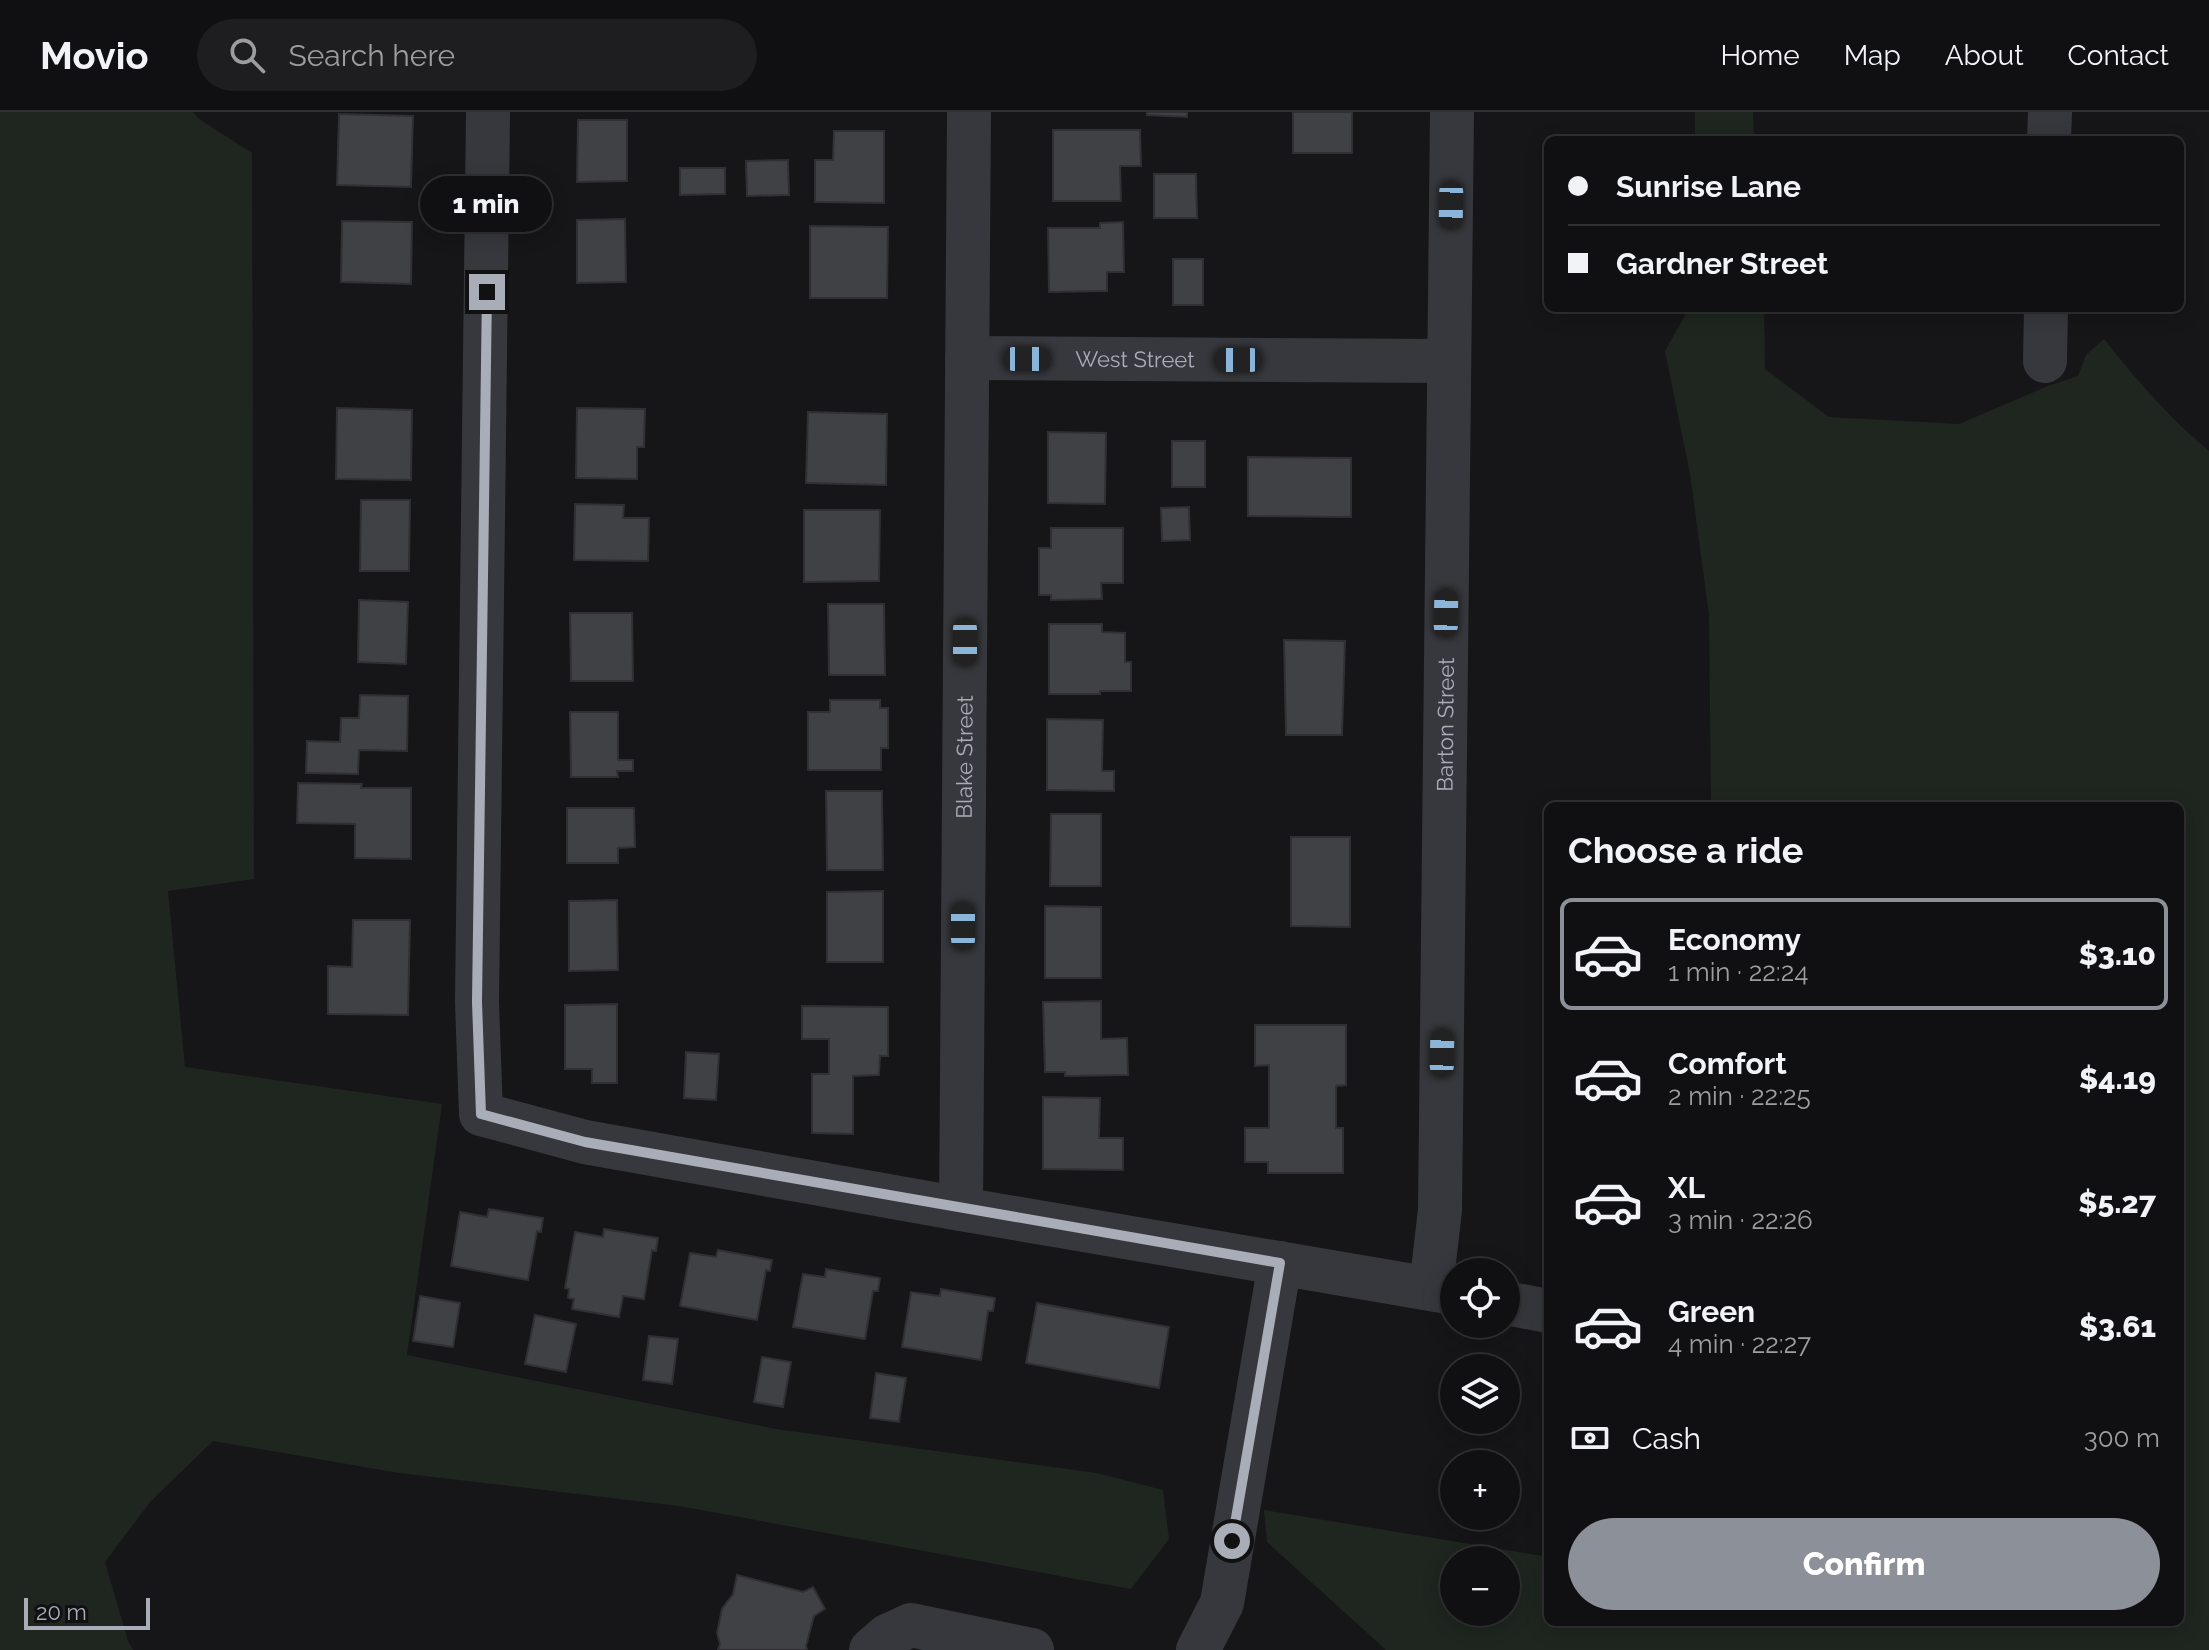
<!DOCTYPE html>
<meta charset="utf-8">
<style>
:root{--surface:#101012;--page:#1e1e20;--text:#f1f3f6;--muted:#9c9d9f;--line:#303032;--accent:#8c9099}
body{margin:0;font-family:Raleway,sans-serif;background:var(--page);color:var(--text);height:100vh;display:flex;flex-direction:column;font-size:30px;white-space:nowrap}
*{box-sizing:border-box;margin:0}
p{font-size:26px;color:var(--muted)}
.icon{flex:none;width:44px;height:44px;fill:none;stroke:currentColor;stroke-width:2;stroke-linecap:round;stroke-linejoin:round}
.map{position:relative;flex:1;overflow:hidden}
.drawer{position:absolute;left:1544px;top:690px;width:640px;height:824px;display:flex;flex-direction:column;background:var(--surface);border-radius:12px;box-shadow:0 4px 20px #0003,0 0 0 2px var(--line)}
.drawer>*{flex:none}
.hud{position:absolute;left:1544px;top:24px;width:640px;height:176px;border-radius:12px;box-shadow:0 4px 20px #0003,0 0 0 2px var(--line);display:grid;align-content:center;height:176px;padding:0 24px;background:var(--surface)}
.tools{position:absolute;left:1440px;top:1146px;display:grid;gap:16px}
.tools a{display:grid;place-items:center;width:80px;height:80px;border-radius:50%;background:var(--surface);box-shadow:0 4px 20px #0003,0 0 0 2px var(--line);font-size:40px}
.scale{position:absolute;left:24px;bottom:20px;width:126px;box-sizing:border-box;padding-left:8px;border:4px solid #a8adb8;border-top:0;font-size:22px;line-height:28px;white-space:nowrap;color:#a8adb8;-webkit-text-stroke:6px #111113;paint-order:stroke}
.end{position:absolute;width:36px;height:36px;margin:-18px;border:10px solid #a8adb8;background:#111;box-shadow:0 0 0 4px #111}
.from{border-radius:50%}
.bubble{position:absolute;height:56px;border-radius:28px;background:var(--surface);box-shadow:0 4px 20px #0003,0 0 0 2px var(--line);font-size:26px;font-weight:800;line-height:56px;text-align:center}
.car{position:absolute;width:24px;height:48px;margin:-24px -12px;border-radius:10px;box-shadow:0 0 6px 2px #0007;background:linear-gradient(#222 24%,#8ab4d8 0 40%,#222 0 76%,#8ab4d8 0 86%,#222 0)}
.hud b{display:flex;align-items:center;gap:28px;height:76px;font-size:30px}
.hud b+b{border-top:2px solid var(--line)}
.hud i{width:20px;height:20px;background:var(--text)}
ul{padding:0;list-style:none}
li{display:flex;align-items:center;gap:24px;height:112px;margin:0 16px 12px;padding:0 8px;border:4px solid transparent;border-radius:12px}
li div{flex:1}
li b{display:block;font-size:30px}
li em{font-style:normal;font-weight:800}
li.on{border-color:var(--accent)}
li>.icon{width:72px;height:72px;stroke-width:1.5}
h2{padding:0 24px;font-size:36px;line-height:96px}
.pay{display:flex;align-items:center;gap:20px;height:88px;padding:0 24px;font-size:30px}
.pay p{margin-inline-start:auto}
.action{display:flex;gap:16px;margin-top:auto;padding:16px 24px}
.action a{flex:1;height:92px;border-radius:48px;background:var(--accent);color:#fff;font-size:32px;font-weight:800;line-height:92px;text-align:center}
header{display:flex;align-items:center;gap:48px;box-sizing:border-box;height:112px;padding:0 40px;background:var(--surface);border-bottom:2px solid var(--line)}
header strong{font-size:38px}
nav{display:flex;gap:44px;margin-inline-start:auto;font-size:28px}
.search{width:560px;height:72px;background:var(--page);display:flex;align-items:center;gap:20px;box-sizing:border-box;padding:0 28px;border-radius:44px;color:var(--muted);font-size:30px}
.map>svg:first-child{display:block}
.green{fill:#1e261f;fill-rule:evenodd}
.building{fill:#404145;stroke:#303034;stroke-width:2}
.lines{fill:none;stroke-linecap:round;stroke-linejoin:round}
.minor{stroke:#37383d;stroke-width:44}
.route{stroke:#a8adb8;stroke-width:10}
.labels{text-anchor:middle;dominant-baseline:central;stroke-width:8;stroke-linejoin:round;paint-order:stroke}
.street-label{font-size:22px;fill:#a8adb8;stroke:#111113}
</style>
<header>
<strong>Movio</strong>
<div class="search"><svg class="icon" aria-label="search" viewBox="0 0 24 24"><circle cx="10" cy="10" r="6"/><path d="M15 15l6 6"/></svg>Search here</div>
<nav><a>Home</a><a>Map</a><a>About</a><a>Contact</a></nav>
</header>
<div class="map">
<svg width="2209" height="1538" viewBox="0 0 2209 1538">
<rect width="100%" height="100%" fill="#161618"/>
<!-- green -->
<g class="green">
<path d="M0 0H193L199 7 252 41 254 767 168 779 185 955 442 992 407 1243 776 1317 1097 1361 1163 1378 1169 1427 1131 1477 679 1394 399 1361 213 1329 151 1389 105 1450 128 1529 133 1538H0Z"/>
<path d="M1695 0H1753L1754 28H1695Z"/>
<path d="M1689 196H1764L1765 257 1829 305 1959 312 2048 274 2078 264 2086 243 2104 227C2136 267 2169 306 2209 339V1538H1386L1267 1430 1264 1398 1548 1445V1510H2180V694H1711L1709 503 1690 362 1665 239ZM1454 1448H1506V1500H1454Z"/>
</g>
<!-- building -->
<g class="building">
<path d="M1147 0H1187V5L1147 3Z"/>
<rect x="1293" y="0" width="59" height="41"/>
<path d="M339 2 413 4 411 75 337 73Z"/>
<path d="M578 8H627V69L577 70Z"/>
<path d="M1053 18H1140L1141 54H1120L1121 89H1053Z"/>
<path d="M834 19H884V91L815 90V48H833Z"/>
<path d="M788 48 789 83 747 84 746 49Z"/>
<path d="M680 56H725V82L680 83Z"/>
<path d="M1154 62H1196L1197 106H1154Z"/>
<path d="M625 107 626 170 577 171V108Z"/>
<path d="M342 109 412 110 411 172 341 170Z"/>
<path d="M1123 110 1124 160H1107V179L1049 180 1048 116H1100V111Z"/>
<path d="M810 114 888 115 887 186H810Z"/>
<rect x="1173" y="147" width="30" height="46"/>
<path d="M337 296 412 298 411 368 336 367Z"/>
<path d="M577 296 645 297 644 335H637V367L576 366Z"/>
<path d="M808 300 887 302 886 373 806 371Z"/>
<path d="M1048 320 1106 321 1105 392 1048 391Z"/>
<rect x="1172" y="329" width="33" height="46"/>
<path d="M1248 345 1351 346V405L1248 404Z"/>
<path d="M361 388H410L409 459H360Z"/>
<path d="M575 392 624 393 623 406H649L648 449 574 448Z"/>
<path d="M1189 395 1190 428 1162 429 1161 396Z"/>
<path d="M804 398H880L879 469 804 470Z"/>
<path d="M1051 416H1123V471H1101L1102 487 1051 488V483H1039V436H1051Z"/>
<path d="M359 488 408 490 406 552 358 550Z"/>
<path d="M828 492H884L885 563H829Z"/>
<path d="M570 501H632L633 569H571Z"/>
<path d="M1049 512H1102V520L1125 521V550H1131V579H1100V582H1049Z"/>
<path d="M1284 528 1345 529 1342 623H1286Z"/>
<path d="M360 583 408 584 407 639 359 638 358 662 306 661 307 629 340 630 341 606H359Z"/>
<path d="M830 588H880V596H888V636H881V658H808V600H830Z"/>
<path d="M570 600H618V648H633V659H617L618 665H571Z"/>
<path d="M1047 607 1103 608 1102 659H1114V679L1047 678Z"/>
<path d="M298 671 362 672 361 676H411V747L355 746V712L297 711Z"/>
<path d="M826 679H882L883 758H827Z"/>
<path d="M567 696H634L635 735 618 736V751H567Z"/>
<path d="M1051 702H1101V774H1050Z"/>
<path d="M1291 725H1350V815L1291 814Z"/>
<path d="M883 779V850H827V780Z"/>
<path d="M617 788 618 858 569 859V789Z"/>
<path d="M1045 794 1101 795V866H1045Z"/>
<path d="M353 808H410L408 903 328 902V854L352 855Z"/>
<path d="M1101 889V927L1127 926 1128 963 1065 964V960H1045L1043 890Z"/>
<path d="M617 892V971H592V957H565V893Z"/>
<path d="M802 894 888 895V944H880L879 963 853 964V1022L812 1021V962H829V927H802Z"/>
<path d="M1255 913H1346V973L1336 974V1016H1343V1061H1268V1050H1245V1016H1269V953L1255 954Z"/>
<path d="M686 940 719 942 716 988 684 986Z"/>
<path d="M1043 985 1100 986 1099 1026H1123V1058L1043 1057Z"/>
<path d="M489 1097 543 1106 541 1120 537 1119 528 1168 451 1154 460 1100 487 1105Z"/>
<path d="M604 1117 658 1126 656 1139 652 1138 644 1187 623 1184 619 1205 572 1197 574 1187 568 1186 569 1177 565 1176 575 1120 603 1125Z"/>
<path d="M718 1138 772 1148 770 1159 766 1158 757 1208 680 1194 690 1141 716 1145Z"/>
<path d="M826 1157 880 1166 878 1179H873L865 1227 793 1215 803 1162 825 1165Z"/>
<path d="M941 1177 995 1186 993 1199H988L981 1248 902 1235 911 1180 940 1184Z"/>
<path d="M420 1184 460 1191 453 1235 413 1229Z"/>
<path d="M1037 1191 1169 1215 1159 1276 1026 1251Z"/>
<path d="M535 1203 576 1212 566 1260 525 1252Z"/>
<path d="M649 1224 678 1227 672 1272 643 1268Z"/>
<path d="M762 1245 791 1250 783 1295 754 1290Z"/>
<path d="M876 1261 906 1266 899 1310 870 1306Z"/>
<path d="M737 1463 803 1480 813 1475 825 1497 814 1504 806 1534 807 1538H718L720 1532 717 1521 722 1497 733 1482Z"/>
</g>
<g class="lines">
<!-- minor -->
<g class="minor">
<path d="M488 0 477 890 481 1002 585 1030 961 1097 1454 1181"/>
<path d="M2049 28 2050 0"/>
<path id="s1" d="M967 246 1449 249"/>
<path d="M2045 249 2046 196"/>
<path id="s2" d="M961 1097 969 0"/>
<path id="s3" d="M1431 1176 1440 1098 1452 0"/>
<path d="M1506 1191 1548 1199"/>
<path d="M871 1538 887 1524 911 1513 1032 1538"/>
<path d="M1198 1538 1222 1491 1280 1151"/>
</g>
</g>
<g class="lines">
<!-- route -->
<path class="route" d="M487 180 477 890 481 1002 585 1030 1280 1151 1232 1429"/>
</g>
<g class="labels">
<!-- street labels -->
<g class="street-label">
<text stroke="none"><textPath href="#s1" startOffset="168">West Street</textPath></text>
<text stroke="none"><textPath href="#s3" startOffset="564">Barton Street</textPath></text>
<text stroke="none"><textPath href="#s2" startOffset="452">Blake Street</textPath></text>
</g>
</g>
</svg>
<div class="tools">
<a><svg class="icon" aria-label="locate" viewBox="0 0 24 24"><circle cx="12" cy="12" r="6"/><path d="M12 2v4M12 18v4M2 12h4M18 12h4"/></svg></a>
<a><svg class="icon" aria-label="layers" viewBox="0 0 24 24"><path d="M12 4l9 5-9 5-9-5zM3 14l9 5 9-5"/></svg></a>
<a>+</a>
<a>−</a>
</div>
<div class="scale">20 m</div>
<i class="end from" style="left:1232px;top:1429px"></i>
<i class="end" style="left:487px;top:180px"></i>
<div class="bubble" style="left:420px;top:64px;width:132px">1 min</div>
<i class="car" style="left:1451px;top:93px;rotate:181deg"></i>
<i class="car" style="left:1027px;top:247px;rotate:90deg"></i>
<i class="car" style="left:1238px;top:248px;rotate:270deg"></i>
<i class="car" style="left:1446px;top:501px;rotate:1deg"></i>
<i class="car" style="left:965px;top:530px;rotate:180deg"></i>
<i class="car" style="left:963px;top:814px;rotate:0deg"></i>
<i class="car" style="left:1442px;top:941px;rotate:1deg"></i>
<div class="hud">
<b><i class="from"></i>Sunrise Lane</b>
<b><i></i>Gardner Street</b>
</div>
<section class="drawer">
<h2>Choose a ride</h2>
<ul>
<li class="on"><svg class="icon" aria-label="car" viewBox="0 0 24 24"><path d="M5 17H2v-5l4-1 3-4h7l3 4 3 1v5h-3M9 17h6M6 11h13"/><circle cx="7" cy="17" r="2"/><circle cx="17" cy="17" r="2"/></svg><div><b>Economy</b><p>1 min · 22:24</p></div><em>$3.10</em></li>
<li><svg class="icon" aria-label="car" viewBox="0 0 24 24"><path d="M5 17H2v-5l4-1 3-4h7l3 4 3 1v5h-3M9 17h6M6 11h13"/><circle cx="7" cy="17" r="2"/><circle cx="17" cy="17" r="2"/></svg><div><b>Comfort</b><p>2 min · 22:25</p></div><em>$4.19</em></li>
<li><svg class="icon" aria-label="car" viewBox="0 0 24 24"><path d="M5 17H2v-5l4-1 3-4h7l3 4 3 1v5h-3M9 17h6M6 11h13"/><circle cx="7" cy="17" r="2"/><circle cx="17" cy="17" r="2"/></svg><div><b>XL</b><p>3 min · 22:26</p></div><em>$5.27</em></li>
<li><svg class="icon" aria-label="car" viewBox="0 0 24 24"><path d="M5 17H2v-5l4-1 3-4h7l3 4 3 1v5h-3M9 17h6M6 11h13"/><circle cx="7" cy="17" r="2"/><circle cx="17" cy="17" r="2"/></svg><div><b>Green</b><p>4 min · 22:27</p></div><em>$3.61</em></li>
</ul>
<div class="pay"><svg class="icon" aria-label="cash" viewBox="0 0 24 24"><path d="M3 7h18v10H3z"/><circle cx="12" cy="12" r="2"/></svg>Cash<p>300 m</p></div>
<div class="action"><a>Confirm</a></div>
</section>
</div>
